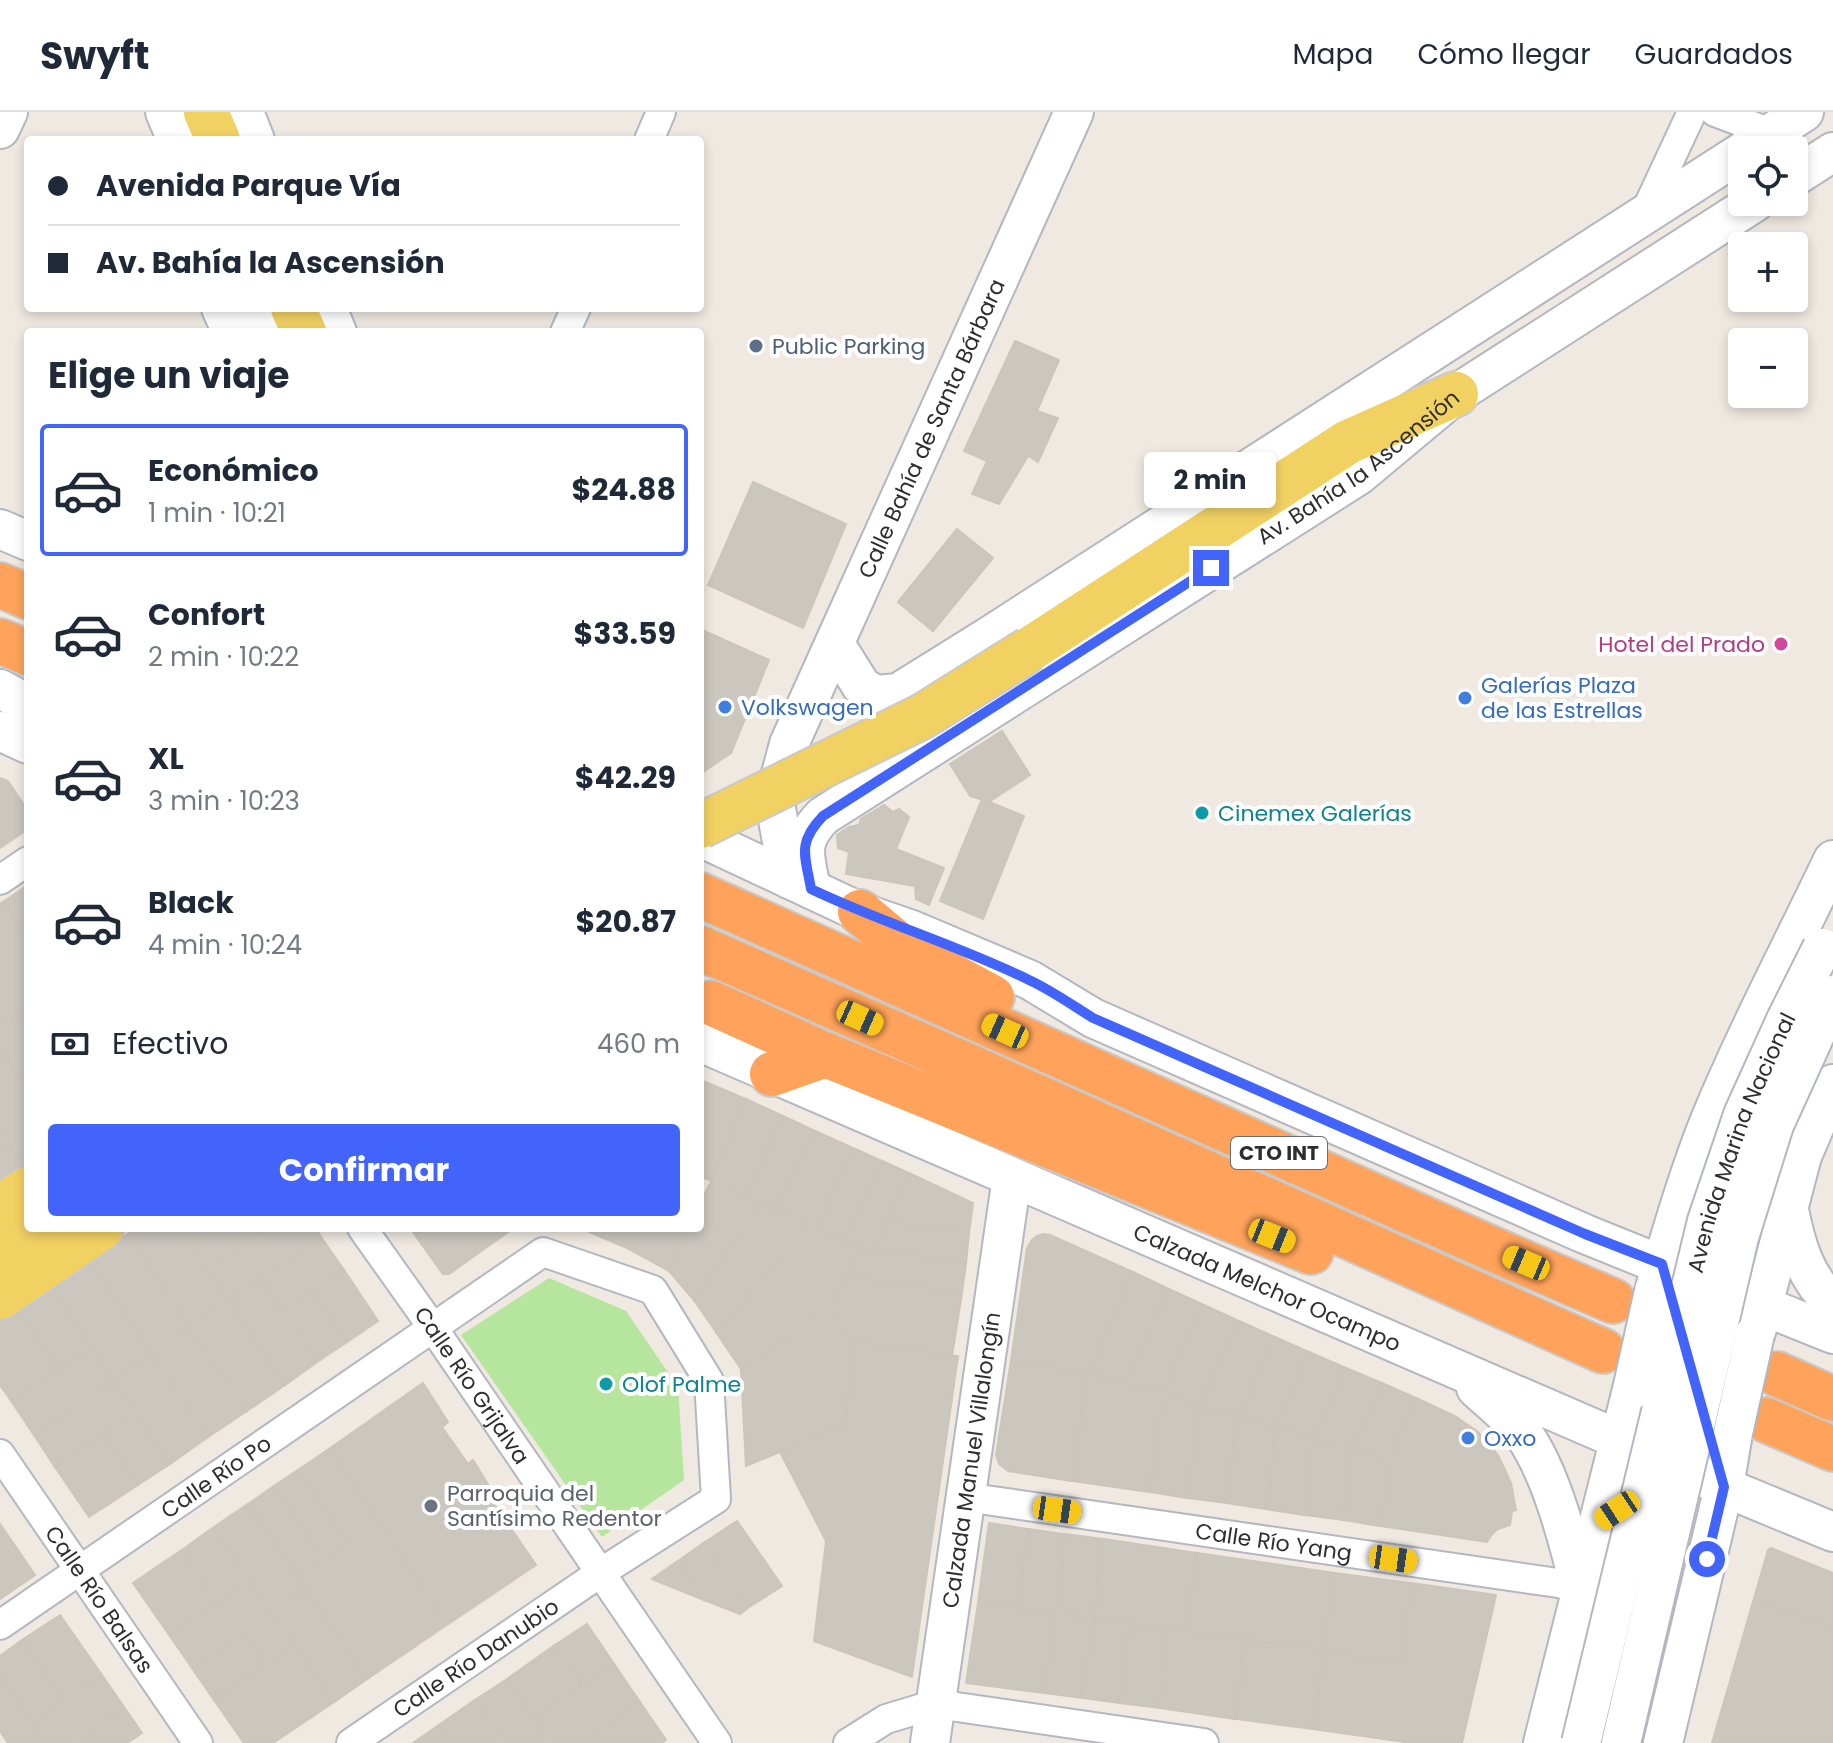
<!DOCTYPE html>
<html lang="es">
<meta charset="utf-8">
<style>
:root{--surface:#fff;--page:#f2f2f3;--text:#1f2937;--muted:#747a83;--line:#e0e1e3;--accent:#4264fb}
body{margin:0;font-family:Poppins,sans-serif;background:var(--page);color:var(--text);height:100vh;display:flex;flex-direction:column;font-size:30px;white-space:nowrap}
*{box-sizing:border-box;margin:0}
p{font-size:26px;color:var(--muted)}
.icon{flex:none;width:44px;height:44px;fill:none;stroke:currentColor;stroke-width:2;stroke-linecap:round;stroke-linejoin:round}
.map{position:relative;flex:1;overflow:hidden}
.sheet{position:absolute;left:24px;top:216px;width:680px;height:904px;display:flex;flex-direction:column;background:var(--surface);border-radius:8px;box-shadow:0 4px 12px #0003}
.sheet>*{flex:none}
.hud{position:absolute;left:24px;top:24px;width:680px;height:176px;border-radius:8px;box-shadow:0 4px 12px #0003;display:grid;align-content:center;height:176px;padding:0 24px;background:var(--surface)}
.fabs{position:absolute;left:1728px;top:24px;display:grid;gap:16px}
.fabs a{display:grid;place-items:center;width:80px;height:80px;border-radius:8px;background:var(--surface);box-shadow:0 4px 12px #0003;font-size:40px}
.end{position:absolute;width:36px;height:36px;margin:-18px;border:10px solid #4264fb;background:#fff;box-shadow:0 0 0 4px #fff}
.from{border-radius:50%}
.bubble{position:absolute;height:56px;border-radius:8px;background:var(--surface);box-shadow:0 4px 12px #0003;font-size:26px;font-weight:700;line-height:56px;text-align:center}
.car{position:absolute;width:24px;height:48px;margin:-24px -12px;border-radius:10px;box-shadow:0 0 6px 2px #0007;background:linear-gradient(#f5c518 24%,#345 0 40%,#f5c518 0 76%,#345 0 86%,#f5c518 0)}
.hud b{display:flex;align-items:center;gap:28px;height:76px;font-size:30px}
.hud b+b{border-top:2px solid var(--line)}
.hud i{width:20px;height:20px;background:var(--text)}
ul{padding:0;list-style:none}
li{display:flex;align-items:center;gap:24px;height:132px;margin:0 16px 12px;padding:0 8px;border:4px solid transparent;border-radius:8px}
li div{flex:1}
li b{display:block;font-size:30px}
li em{font-style:normal;font-weight:700}
li.current{border-color:var(--accent)}
li>.icon{width:72px;height:72px;stroke-width:1.5}
h2{padding:0 24px;font-size:36px;line-height:96px}
.pay{display:flex;align-items:center;gap:20px;height:88px;padding:0 24px;font-size:30px}
.pay p{margin-inline-start:auto}
.primary-button{display:flex;gap:16px;margin-top:auto;padding:16px 24px}
.primary-button a{flex:1;height:92px;border-radius:8px;background:var(--accent);color:#fff;font-size:32px;font-weight:700;line-height:92px;text-align:center}
header{display:flex;align-items:center;gap:48px;box-sizing:border-box;height:112px;padding:0 40px;background:var(--surface);border-bottom:2px solid var(--line)}
header strong{font-size:38px}
nav{display:flex;gap:44px;margin-inline-start:auto;font-size:28px}
.map>svg:first-child{display:block}
.green{fill:#b6e59e}
.building{fill:#cbc7bf;stroke:#cbc5ba;stroke-width:2}
.lines{fill:none;stroke-linecap:round;stroke-linejoin:round}
.street-casing{stroke:#b4b7c1;stroke-width:32}
.secondary-casing{stroke:#b4b7c1;stroke-width:42}
.primary-casing{stroke:#c9c9c9;stroke-width:48}
.highway-casing{stroke:#c9c9c9;stroke-width:48}
.street{stroke:#fff;stroke-width:28}
.secondary{stroke:#fff;stroke-width:38}
.primary{stroke:#f2d163;stroke-width:44}
.highway{stroke:#ffa35c;stroke-width:44}
.secondary-bridge-casing{stroke:#b4b7c1;stroke-width:42;stroke-linecap:butt}
.primary-bridge-casing{stroke:#c9c9c9;stroke-width:48;stroke-linecap:butt}
.secondary-bridge{stroke:#fff;stroke-width:38}
.primary-bridge{stroke:#f2d163;stroke-width:44}
.route{stroke:#4264fb;stroke-width:10}
.service-dot{fill:#5c6f8a;stroke:#fff;stroke-width:3}
.hotel-dot{fill:#d1479c;stroke:#fff;stroke-width:3}
.shop-dot{fill:#3f7fe0;stroke:#fff;stroke-width:3}
.culture-dot{fill:#0f9aa8;stroke:#fff;stroke-width:3}
.worship-dot{fill:#6b7280;stroke:#fff;stroke-width:3}
.labels{text-anchor:middle;dominant-baseline:central;stroke-width:8;stroke-linejoin:round;paint-order:stroke}
.shield{fill:#fff;stroke:#6d6d6d;stroke-width:2}
.shield-label{font-size:20px;font-weight:bold;fill:#2e2e2e}
.service-label{font-size:22px;fill:#4e5e75;stroke:#fff;text-anchor:start}
.street-label{font-size:22px;fill:#2e2e2e;stroke:#fff}
.hotel-label{font-size:22px;fill:#b23c85;stroke:#fff;text-anchor:end}
.shop-label{font-size:22px;fill:#366cbe;stroke:#fff;text-anchor:start}
.culture-label{font-size:22px;fill:#0d838f;stroke:#fff;text-anchor:start}
.worship-label{font-size:22px;fill:#5b616d;stroke:#fff;text-anchor:start}
</style>
<header>
<strong>Swyft</strong>
<nav><a>Mapa</a><a>Cómo llegar</a><a>Guardados</a></nav>
</header>
<div class="map">
<svg width="1833" height="1631" viewBox="0 0 1833 1631">
<rect width="100%" height="100%" fill="#efe9e1"/>
<!-- green -->
<path class="green" d="M549 1166 626 1199 678 1275 684 1368 602 1425 461 1223Z"/>
<!-- building -->
<g class="building">
<path d="M1015 229 1059 248 1037 299 1058 306 1038 350 1028 344 999 392 972 382 987 349 964 339Z"/>
<path d="M753 370 846 412 803 516 708 473Z"/>
<path d="M957 417 993 446 933 519 898 490Z"/>
<path d="M700 517 769 548 731 641 700 662Z"/>
<path d="M1002 619 1030 663 989 690 970 684 950 652Z"/>
<path d="M0 666 8 669 28 699V717L0 736Z"/>
<path d="M982 687 1024 704 983 807 940 789Z"/>
<path d="M884 693 893 700 899 697 909 705 896 737 944 756 929 793 916 787 915 774 846 762 849 740 838 736 837 723 849 715 859 713 861 707Z"/>
<path d="M28 773V827L3 790Z"/>
<path d="M3 790 28 827V898L0 918V792Z"/>
<path d="M28 898V976L0 936V918Z"/>
<path d="M0 936 28 976V1052L23 1055 0 1021Z"/>
<path d="M703 969 746 987 711 1069 700 1064V976Z"/>
<path d="M746 987 783 1004 746 1085 711 1069Z"/>
<path d="M783 1004 813 1018 777 1098 746 1085Z"/>
<path d="M813 1018 853 1036 817 1116 777 1098Z"/>
<path d="M0 1021 23 1055 0 1070Z"/>
<path d="M853 1036 882 1049 845 1129 817 1116Z"/>
<path d="M882 1049 909 1061 875 1137 859 1135 845 1129Z"/>
<path d="M909 1061 973 1091 969 1121 888 1110Z"/>
<path d="M711 1069 761 1091 694 1188 669 1159 689 1116H700V1092Z"/>
<path d="M761 1091 810 1113 716 1220 694 1188Z"/>
<path d="M888 1110 969 1121 966 1151 875 1137Z"/>
<path d="M810 1113 859 1135 829 1196 741 1257 716 1220Z"/>
<path d="M137 1116H179L229 1188 191 1215 128 1122Z"/>
<path d="M179 1116H257L260 1120 207 1157Z"/>
<path d="M267 1116H316L321 1125 229 1188 207 1157Z"/>
<path d="M410 1116H469L484 1137 449 1162H443Z"/>
<path d="M469 1116H514L484 1137Z"/>
<path d="M585 1116H638L629 1137 585 1118Z"/>
<path d="M638 1116H689L669 1159 629 1137Z"/>
<path d="M128 1122 191 1215 152 1241 89 1148Z"/>
<path d="M1044 1122 1050 1123 1133 1160 1089 1261 1011 1249 1027 1136 1032 1128 1037 1124Z"/>
<path d="M321 1125 344 1158 282 1199 261 1167Z"/>
<path d="M859 1135 966 1151 962 1181 845 1164Z"/>
<path d="M89 1148 152 1241 114 1268 51 1175Z"/>
<path d="M344 1158 378 1209 347 1230 313 1178Z"/>
<path d="M1133 1160 1169 1177 1124 1271 1089 1261Z"/>
<path d="M845 1164 962 1181 952 1244 855 1230 829 1196Z"/>
<path d="M261 1167 317 1250 285 1273 228 1189Z"/>
<path d="M51 1175 92 1236 59 1258 18 1198Z"/>
<path d="M1169 1177 1204 1193 1162 1282 1124 1271Z"/>
<path d="M313 1178 347 1230 317 1250 282 1199Z"/>
<path d="M228 1189 285 1273 247 1299 190 1215Z"/>
<path d="M1204 1193 1239 1209 1200 1294 1162 1282Z"/>
<path d="M829 1196 855 1230 844 1313 746 1354 741 1257Z"/>
<path d="M18 1198 59 1258 12 1290 0 1273V1210Z"/>
<path d="M1239 1209 1275 1225 1239 1305 1200 1294Z"/>
<path d="M190 1215 247 1299 208 1325 152 1241Z"/>
<path d="M1275 1225 1309 1240 1277 1315 1239 1305Z"/>
<path d="M855 1230 958 1244 912 1565 814 1529 826 1429 780 1340 844 1313Z"/>
<path d="M92 1236 114 1268 34 1323 12 1290Z"/>
<path d="M1309 1240 1346 1256 1314 1326 1277 1315Z"/>
<path d="M152 1241 208 1325 170 1352 114 1268Z"/>
<path d="M1011 1249 1089 1261 1072 1369 1008 1359 999 1352 996 1343Z"/>
<path d="M1346 1256 1382 1271 1353 1337 1314 1326Z"/>
<path d="M1089 1261 1163 1282 1150 1380 1072 1369Z"/>
<path d="M114 1268 135 1300 55 1355 34 1323Z"/>
<path d="M423 1271 448 1310 442 1315 468 1352 473 1348 489 1374 484 1377 536 1453 448 1512 329 1337Z"/>
<path d="M1382 1271 1416 1286 1390 1348 1353 1337Z"/>
<path d="M1163 1282 1201 1294 1187 1386 1150 1380Z"/>
<path d="M1416 1286 1455 1304 1478 1320 1498 1343 1511 1371 1516 1398 1512 1399 1510 1413 1498 1417 1493 1421 1487 1430 1380 1414 1389 1349Z"/>
<path d="M1201 1294 1238 1305 1226 1391 1187 1386Z"/>
<path d="M135 1300 170 1352 138 1373 103 1322Z"/>
<path d="M1239 1305 1277 1315 1266 1397 1226 1391Z"/>
<path d="M1277 1315 1314 1326 1304 1403 1266 1397Z"/>
<path d="M103 1322 138 1373 89 1405 55 1355Z"/>
<path d="M1314 1326 1350 1336 1343 1408 1304 1403Z"/>
<path d="M1350 1336 1390 1348 1380 1414 1343 1408Z"/>
<path d="M329 1337 448 1512 367 1567 297 1465 347 1430 298 1358Z"/>
<path d="M298 1358 347 1430 323 1447 274 1374Z"/>
<path d="M274 1374 323 1447 297 1465 248 1392Z"/>
<path d="M248 1392 306 1478 273 1501 214 1415Z"/>
<path d="M737 1409 782 1474 749 1495 705 1430Z"/>
<path d="M989 1411 1028 1417 1016 1496 978 1491Z"/>
<path d="M0 1412 35 1463 0 1487Z"/>
<path d="M214 1415 251 1469 218 1491 182 1438Z"/>
<path d="M1028 1417 1065 1422 1056 1501 1016 1496Z"/>
<path d="M1065 1422 1104 1427 1094 1507 1056 1501Z"/>
<path d="M1104 1427 1197 1441 1186 1519 1094 1507Z"/>
<path d="M705 1430 749 1495 740 1502 704 1488 678 1449Z"/>
<path d="M1771 1436 1833 1461V1515L1753 1490 1768 1438Z"/>
<path d="M182 1438 218 1491 170 1524 133 1471Z"/>
<path d="M1197 1441 1335 1461 1323 1538 1186 1519Z"/>
<path d="M678 1449 704 1488 652 1467Z"/>
<path d="M1335 1461 1411 1471 1401 1551 1323 1540Z"/>
<path d="M251 1469 294 1532 265 1553 244 1521 192 1556 170 1524Z"/>
<path d="M1411 1471 1496 1483 1462 1631H1412L1312 1617 1323 1540 1401 1551Z"/>
<path d="M306 1478 367 1567 334 1590 273 1501Z"/>
<path d="M1753 1490 1833 1515V1631H1712Z"/>
<path d="M978 1491 1056 1501 1044 1581 966 1571Z"/>
<path d="M1056 1501 1094 1507 1082 1586 1044 1581Z"/>
<path d="M60 1503 102 1563 64 1590 22 1528Z"/>
<path d="M1094 1507 1130 1512 1119 1591 1082 1586Z"/>
<path d="M587 1512 614 1552 582 1573 555 1533Z"/>
<path d="M1130 1512 1169 1517 1159 1596 1119 1591Z"/>
<path d="M1168 1516 1246 1527 1236 1607 1159 1596Z"/>
<path d="M244 1521 265 1553 214 1588 192 1556Z"/>
<path d="M22 1528 64 1590 33 1611 0 1564V1544Z"/>
<path d="M1245 1528 1323 1538 1312 1617 1236 1607Z"/>
<path d="M294 1532 334 1590 273 1631H244L214 1588Z"/>
<path d="M555 1533 582 1573 534 1606 507 1567Z"/>
<path d="M614 1552 640 1590 579 1631H551L534 1606Z"/>
<path d="M102 1563 124 1595 71 1631H46L33 1611Z"/>
<path d="M0 1564 33 1611 46 1631H8L0 1619Z"/>
<path d="M507 1567 534 1606 551 1631H503L475 1588Z"/>
<path d="M475 1588 503 1631H452L439 1613Z"/>
<path d="M640 1590 666 1628 661 1631H579Z"/>
<path d="M124 1595 142 1621 127 1631H71Z"/>
<path d="M439 1613 452 1631H413Z"/>
</g>
<g class="lines">
<defs>
<g id="street">
<path d="M1715 0 1771 21"/>
<path d="M649 28 661 0"/>
<path d="M1644 103 1692 0"/>
<path d="M565 220 576 196"/>
<path d="M0 768 28 749"/>
<path id="s1" d="M362 1116 433 1216 717 1631"/>
<path id="s2" d="M0 1342 198 1631"/>
<path id="s3" d="M965 1385 1558 1471 1581 1477"/>
<path id="s4" d="M0 1513 543 1140 653 1178 709 1269 716 1387 600 1461 351 1631"/>
<path d="M848 1631 886 1607 936 1592 1204 1631"/>
</g>
<g id="secondary">
<path d="M165 0 177 28"/>
<path d="M244 0 255 28"/>
<path d="M0 17 8 0"/>
<path d="M1745 38 1804 0"/>
<path d="M1794 65 1833 40"/>
<path d="M221 196 232 220"/>
<path d="M251 196 261 220"/>
<path d="M327 196 337 220"/>
<path d="M0 417 28 429"/>
<path d="M835 532 862 575 876 583 898 581 991 523 1742 40"/>
<path d="M0 577 28 592"/>
<path d="M0 619 28 632"/>
<path d="M700 725 860 800 912 818 1030 868 1093 906 1585 1122 1833 1222"/>
<path id="s5" d="M789 767 776 697V681L789 632 1074 0"/>
<path id="s6" d="M811 777C805 743 797 731 823 704L1359 363 1456 282 1755 90"/>
<path id="s7" d="M700 930 1620 1328 1724 1375 1833 1420"/>
<path d="M1789 1098C1796 1133 1805 1166 1833 1191"/>
<path d="M1655 1176C1672 1119 1688 1063 1710 1008 1747 919 1792 834 1833 748"/>
<path d="M1756 1220 1802 1044 1833 972"/>
<path d="M1476 1276C1490 1289 1514 1308 1525 1324 1552 1364 1568 1428 1580 1475"/>
<path id="s8" d="M930 1631 1012 1065"/>
<path d="M1543 1631 1632 1278"/>
<path d="M1663 1631 1724 1375 1733 1321"/>
</g>
<g id="primary">
<path d="M206 0 218 28"/>
<path d="M293 196 304 220"/>
<path d="M1030 537 1348 330 1456 282"/>
<path d="M0 1095 28 1077"/>
<path d="M0 1142 38 1116"/>
<path d="M0 1185 101 1116"/>
</g>
<g id="highway">
<path d="M0 473 28 485"/>
<path d="M0 529 28 541"/>
<path d="M700 783 1497 1139 1613 1189"/>
<path d="M860 800 905 838 992 885"/>
<path d="M700 836 966 953 1603 1239"/>
<path d="M711 891 826 943"/>
<path d="M772 962 826 943 1311 1140"/>
<path d="M1777 1262 1833 1287"/>
<path d="M1766 1308 1833 1337"/>
</g>
</defs>
<!-- street casing -->
<use href="#street" class="street-casing"/>
<!-- secondary casing -->
<use href="#secondary" class="secondary-casing"/>
<!-- primary casing -->
<use href="#primary" class="primary-casing"/>
<!-- highway casing -->
<use href="#highway" class="highway-casing"/>
<!-- street -->
<use href="#street" class="street"/>
<!-- secondary -->
<use href="#secondary" class="secondary"/>
<!-- primary -->
<use href="#primary" class="primary"/>
<!-- highway -->
<use href="#highway" class="highway"/>
<defs>
<g id="secondary-bridge">
<path d="M1632 1278 1654 1179"/>
<path d="M1733 1321 1755 1222"/>
<path id="s9" d="M1581 1631 1707 1109 1743 1003 1785 910 1822 836"/>
<path d="M1621 1631 1739 1125 1774 1013 1833 883"/>
</g>
<path id="primary-bridge" d="M700 714 923 604 1030 537"/>
</defs>
<!-- secondary-bridge casing -->
<use href="#secondary-bridge" class="secondary-bridge-casing"/>
<!-- primary-bridge casing -->
<use href="#primary-bridge" class="primary-bridge-casing"/>
<!-- secondary-bridge -->
<use href="#secondary-bridge" class="secondary-bridge"/>
<!-- primary-bridge -->
<use href="#primary-bridge" class="primary-bridge"/>
</g>
<g class="lines">
<!-- route -->
<path class="route" d="M1211 456 823 704C797 731 805 743 811 777 882 811 958 833 1029 868 1051 878 1072 893 1093 906L1585 1122 1662 1152 1724 1375 1707 1447"/>
</g>
<!-- markers -->
<circle class="service-dot" cx="756" cy="234" r="8"/>
<circle class="hotel-dot" cx="1781" cy="532" r="8"/>
<g class="shop-dot">
<circle cx="1465" cy="586" r="8"/>
<circle cx="725" cy="595" r="8"/>
<circle cx="1468" cy="1326" r="8"/>
</g>
<g class="culture-dot">
<circle cx="1202" cy="701" r="8"/>
<circle cx="606" cy="1272" r="8"/>
</g>
<circle class="worship-dot" cx="431" cy="1394" r="8"/>
<g class="labels">
<!-- shield labels -->
<rect class="shield" x="1231" y="1025" width="96" height="32" rx="6"/>
<g class="shield-label">
<text x="1279" y="1041">CTO INT</text>
</g>
<!-- service labels -->
<g class="service-label">
<text x="772" y="234">Public Parking</text>
</g>
<!-- street labels -->
<g class="street-label">
<text stroke="none"><textPath href="#s5" startOffset="484">Calle Bahía de Santa Bárbara</textPath></text>
<text stroke="none"><textPath href="#s6" startOffset="718">Av. Bahía la Ascensión</textPath></text>
<text stroke="none"><textPath href="#s9" startOffset="622">Avenida Marina Nacional</textPath></text>
<text stroke="none"><textPath href="#s7" startOffset="618">Calzada Melchor Ocampo</textPath></text>
<text stroke="none"><textPath href="#s1" startOffset="192">Calle Río Grijalva</textPath></text>
<text stroke="none"><textPath href="#s8" startOffset="286">Calzada Manuel Villalongín</textPath></text>
<text stroke="none"><textPath href="#s4" startOffset="262">Calle Río Po</textPath></text>
<text stroke="none"><textPath href="#s3" startOffset="312">Calle Río Yang</textPath></text>
<text stroke="none"><textPath href="#s2" startOffset="176">Calle Río Balsas</textPath></text>
<text transform="translate(476 1546) rotate(-34)">Calle Río Danubio</text>
</g>
<!-- hotel labels -->
<g class="hotel-label">
<text x="1765" y="532">Hotel del Prado</text>
</g>
<!-- shop labels -->
<g class="shop-label">
<text x="1481" y="573">Galerías Plaza<tspan x="1481" dy="25">de las Estrellas</tspan></text>
<text x="741" y="595">Volkswagen</text>
<text x="1484" y="1326">Oxxo</text>
</g>
<!-- culture labels -->
<g class="culture-label">
<text x="1218" y="701">Cinemex Galerías</text>
<text x="622" y="1272">Olof Palme</text>
</g>
<!-- worship labels -->
<g class="worship-label">
<text x="447" y="1381">Parroquia del<tspan x="447" dy="25">Santísimo Redentor</tspan></text>
</g>
</g>
</svg>
<div class="fabs">
<a><svg class="icon" aria-label="locate" viewBox="0 0 24 24"><circle cx="12" cy="12" r="6"/><path d="M12 2v4M12 18v4M2 12h4M18 12h4"/></svg></a>
<a>+</a>
<a>−</a>
</div>
<i class="end from" style="left:1707px;top:1447px"></i>
<i class="end" style="left:1211px;top:456px"></i>
<div class="bubble" style="left:1144px;top:340px;width:132px">2 min</div>
<i class="car" style="left:860px;top:906px;rotate:114deg"></i>
<i class="car" style="left:1005px;top:919px;rotate:294deg"></i>
<i class="car" style="left:1272px;top:1124px;rotate:112deg"></i>
<i class="car" style="left:1526px;top:1151px;rotate:293deg"></i>
<i class="car" style="left:1057px;top:1398px;rotate:98deg"></i>
<i class="car" style="left:1617px;top:1398px;rotate:237deg"></i>
<i class="car" style="left:1393px;top:1447px;rotate:98deg"></i>
<div class="hud">
<b><i class="from"></i>Avenida Parque Vía</b>
<b><i></i>Av. Bahía la Ascensión</b>
</div>
<section class="sheet">
<h2>Elige un viaje</h2>
<ul>
<li class="current"><svg class="icon" aria-label="car" viewBox="0 0 24 24"><path d="M5 17H2v-5l4-1 3-4h7l3 4 3 1v5h-3M9 17h6M6 11h13"/><circle cx="7" cy="17" r="2"/><circle cx="17" cy="17" r="2"/></svg><div><b>Económico</b><p>1 min · 10:21</p></div><em>$24.88</em></li>
<li><svg class="icon" aria-label="car" viewBox="0 0 24 24"><path d="M5 17H2v-5l4-1 3-4h7l3 4 3 1v5h-3M9 17h6M6 11h13"/><circle cx="7" cy="17" r="2"/><circle cx="17" cy="17" r="2"/></svg><div><b>Confort</b><p>2 min · 10:22</p></div><em>$33.59</em></li>
<li><svg class="icon" aria-label="car" viewBox="0 0 24 24"><path d="M5 17H2v-5l4-1 3-4h7l3 4 3 1v5h-3M9 17h6M6 11h13"/><circle cx="7" cy="17" r="2"/><circle cx="17" cy="17" r="2"/></svg><div><b>XL</b><p>3 min · 10:23</p></div><em>$42.29</em></li>
<li><svg class="icon" aria-label="car" viewBox="0 0 24 24"><path d="M5 17H2v-5l4-1 3-4h7l3 4 3 1v5h-3M9 17h6M6 11h13"/><circle cx="7" cy="17" r="2"/><circle cx="17" cy="17" r="2"/></svg><div><b>Black</b><p>4 min · 10:24</p></div><em>$20.87</em></li>
</ul>
<div class="pay"><svg class="icon" aria-label="cash" viewBox="0 0 24 24"><path d="M3 7h18v10H3z"/><circle cx="12" cy="12" r="2"/></svg>Efectivo<p>460 m</p></div>
<div class="primary-button"><a>Confirmar</a></div>
</section>
</div>
